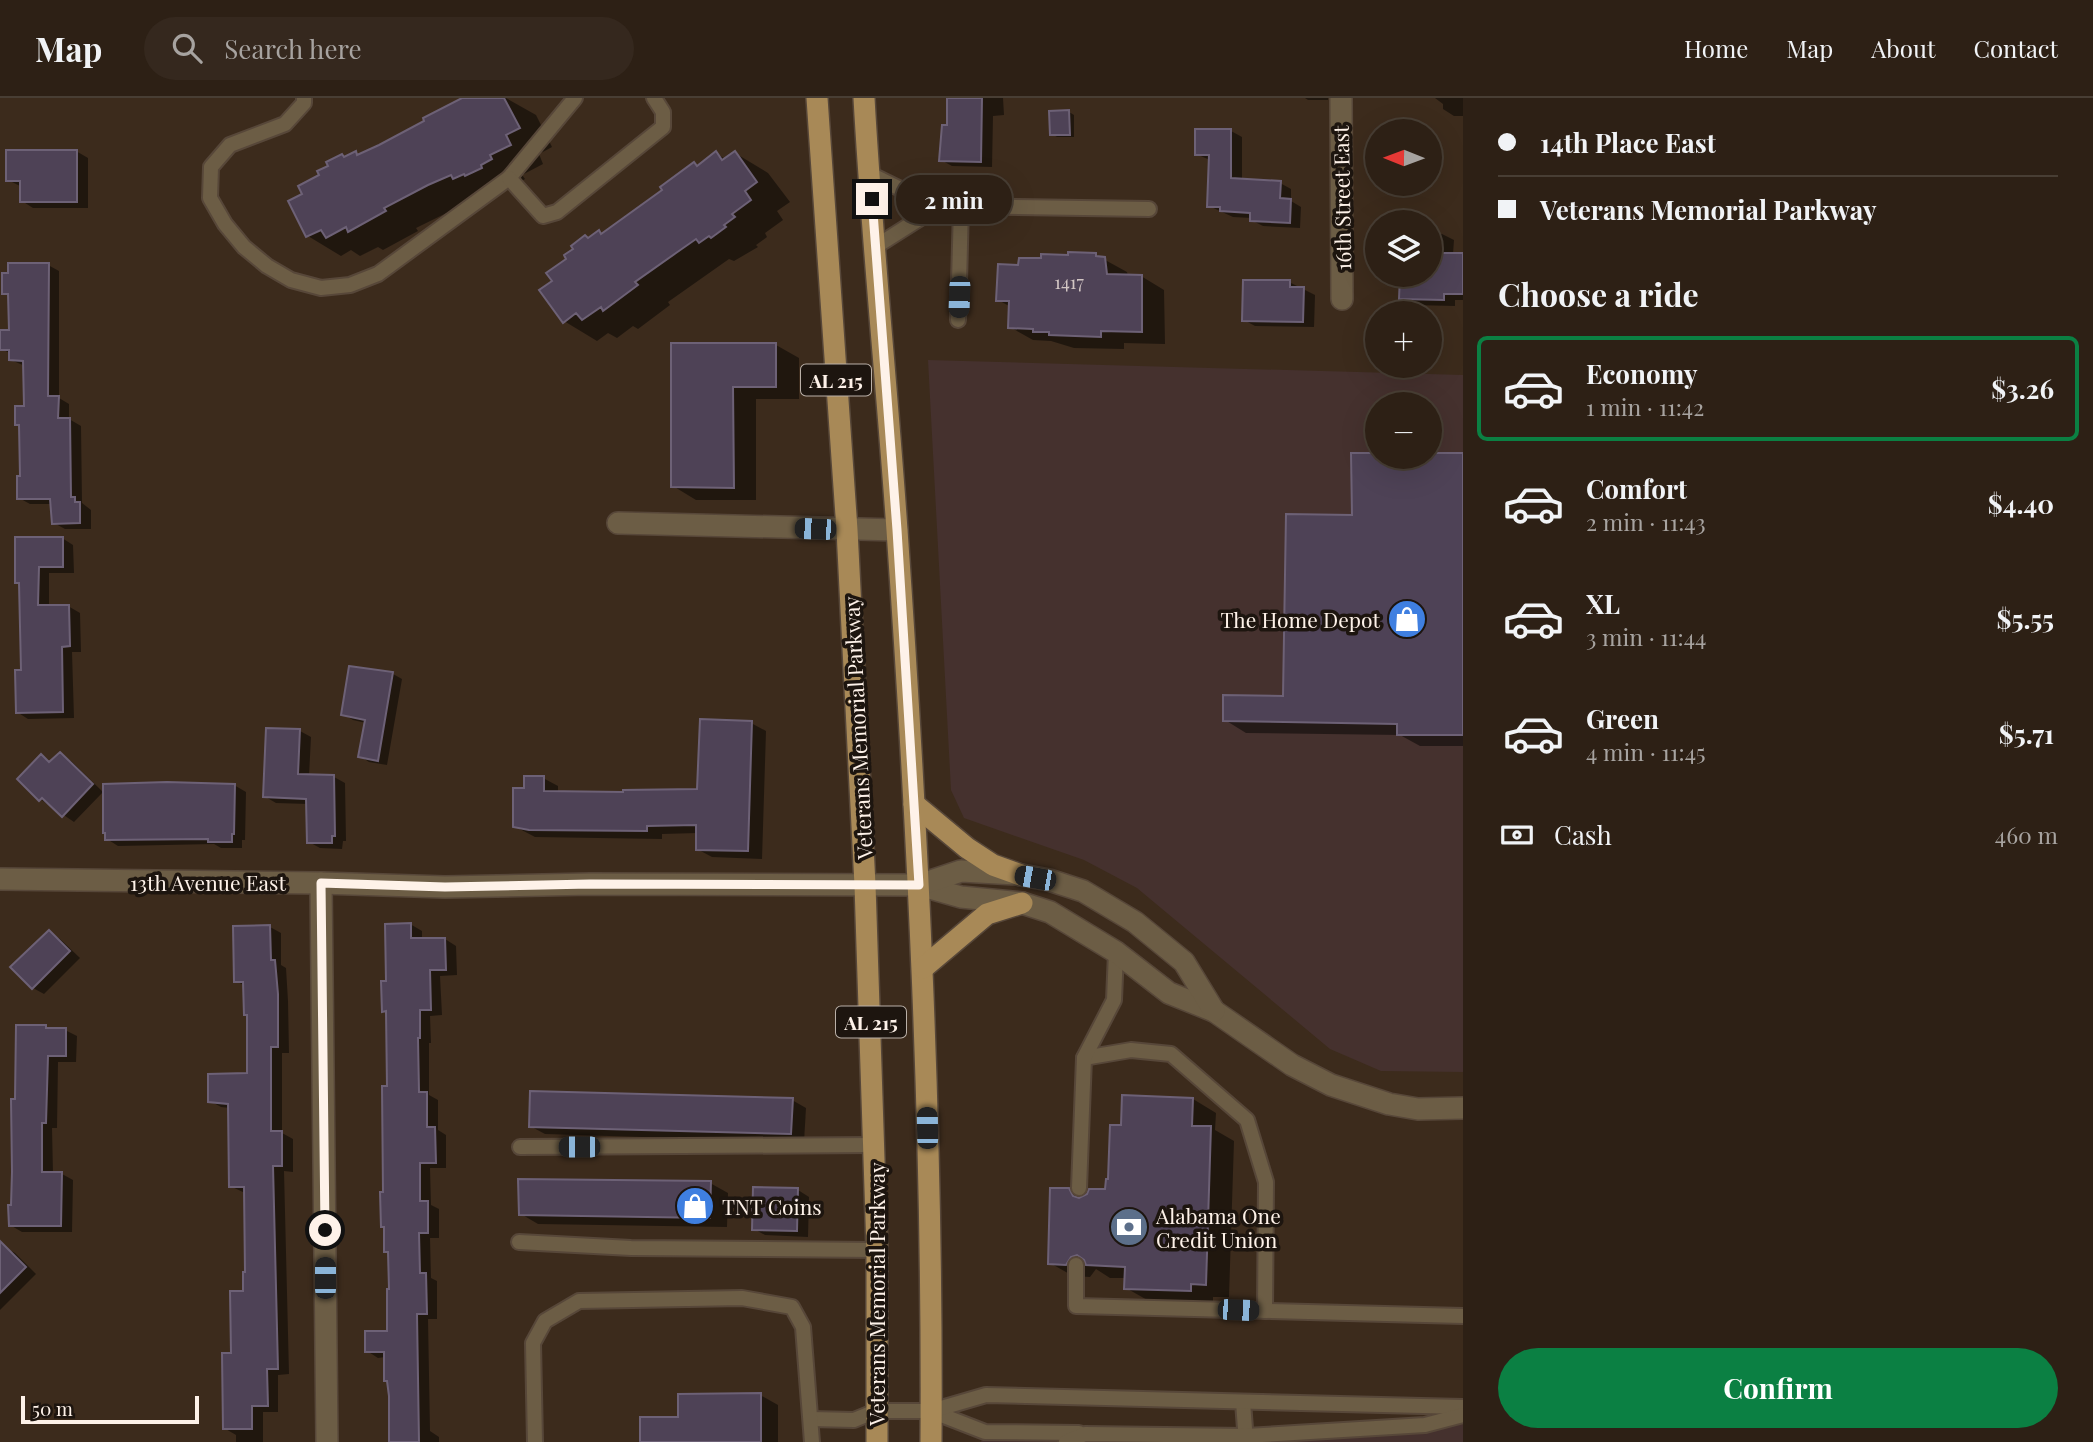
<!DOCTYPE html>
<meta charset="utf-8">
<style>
:root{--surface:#2d2015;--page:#35281e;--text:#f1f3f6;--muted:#a7a3a0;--line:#483e34;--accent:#0b8043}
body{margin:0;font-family:"Playfair Display",serif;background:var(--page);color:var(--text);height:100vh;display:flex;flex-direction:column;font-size:26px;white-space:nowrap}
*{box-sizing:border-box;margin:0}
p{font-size:23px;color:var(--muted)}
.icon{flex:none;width:38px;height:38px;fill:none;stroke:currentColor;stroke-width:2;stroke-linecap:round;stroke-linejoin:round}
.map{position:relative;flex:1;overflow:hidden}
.sheet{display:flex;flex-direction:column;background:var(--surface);width:630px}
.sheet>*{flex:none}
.top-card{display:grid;align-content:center;height:154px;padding:0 35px;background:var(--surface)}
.needle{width:46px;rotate:271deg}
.buttons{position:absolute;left:1365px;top:21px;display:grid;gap:14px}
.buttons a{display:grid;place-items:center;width:77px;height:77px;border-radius:50%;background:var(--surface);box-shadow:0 7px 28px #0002,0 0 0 2px var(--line);font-size:35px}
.scale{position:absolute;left:21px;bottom:18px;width:178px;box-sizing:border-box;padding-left:7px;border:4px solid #fef2e9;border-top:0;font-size:19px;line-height:24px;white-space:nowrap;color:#fef2e9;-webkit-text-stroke:5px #1d150f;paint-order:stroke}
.end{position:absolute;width:32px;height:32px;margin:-16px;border:9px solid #fef2e9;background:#111;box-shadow:0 0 0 4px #111}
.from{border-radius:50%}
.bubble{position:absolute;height:49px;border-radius:24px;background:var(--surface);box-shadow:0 7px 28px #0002,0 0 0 2px var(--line);font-size:23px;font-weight:700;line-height:49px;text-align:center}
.car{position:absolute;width:21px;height:42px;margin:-21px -10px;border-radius:9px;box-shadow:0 0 5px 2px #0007;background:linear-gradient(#222 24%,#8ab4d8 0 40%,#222 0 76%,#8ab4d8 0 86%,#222 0)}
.top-card b{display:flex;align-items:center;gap:24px;height:66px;font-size:26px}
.top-card b+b{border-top:2px solid var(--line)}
.top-card i{width:18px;height:18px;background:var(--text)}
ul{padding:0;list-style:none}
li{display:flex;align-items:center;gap:21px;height:105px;margin:0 14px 10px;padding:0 21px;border:4px solid transparent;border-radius:10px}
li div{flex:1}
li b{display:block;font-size:26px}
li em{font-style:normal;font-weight:700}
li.active{border-color:var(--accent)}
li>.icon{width:63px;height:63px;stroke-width:1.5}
h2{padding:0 35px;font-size:32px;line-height:84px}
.pay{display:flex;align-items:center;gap:18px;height:77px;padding:0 35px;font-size:26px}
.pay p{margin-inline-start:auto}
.cta{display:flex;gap:14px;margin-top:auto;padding:14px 35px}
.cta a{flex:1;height:80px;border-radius:42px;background:var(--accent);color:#fff;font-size:28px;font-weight:700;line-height:80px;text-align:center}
header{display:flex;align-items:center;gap:42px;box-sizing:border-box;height:98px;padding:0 35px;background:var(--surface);border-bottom:2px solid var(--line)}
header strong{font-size:33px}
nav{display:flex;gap:38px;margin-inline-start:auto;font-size:24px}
.search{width:490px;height:63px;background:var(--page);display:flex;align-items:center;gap:18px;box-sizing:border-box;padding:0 24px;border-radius:38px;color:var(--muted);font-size:26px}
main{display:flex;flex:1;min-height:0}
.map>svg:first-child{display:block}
.commercial{fill:#45312e;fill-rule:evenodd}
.shadow{fill:#0007}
.building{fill:#4e4256;stroke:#6d6176;stroke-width:2}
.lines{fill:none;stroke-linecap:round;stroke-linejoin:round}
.service-casing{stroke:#574739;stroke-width:18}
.minor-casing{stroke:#574739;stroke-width:24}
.primary-casing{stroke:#574739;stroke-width:24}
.service{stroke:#6c5d45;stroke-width:14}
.minor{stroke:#6c5d45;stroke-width:21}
.primary{stroke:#a88957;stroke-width:21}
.route{stroke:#fef2e9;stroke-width:9}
.labels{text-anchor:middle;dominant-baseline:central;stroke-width:7;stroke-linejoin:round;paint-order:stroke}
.number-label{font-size:18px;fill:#d2c6c4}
.shield{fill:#1d150f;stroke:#bab0a8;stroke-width:2}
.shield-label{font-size:19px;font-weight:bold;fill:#fef2e9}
.street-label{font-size:21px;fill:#fef2e9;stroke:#1d150f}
.poi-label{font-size:21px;fill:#fef2e9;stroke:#1d150f;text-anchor:start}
</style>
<header>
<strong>Map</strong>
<div class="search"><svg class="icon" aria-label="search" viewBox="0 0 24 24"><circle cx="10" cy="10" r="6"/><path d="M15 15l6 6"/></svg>Search here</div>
<nav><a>Home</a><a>Map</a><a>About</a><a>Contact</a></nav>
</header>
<main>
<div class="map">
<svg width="1463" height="1344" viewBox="0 0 1463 1344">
<rect width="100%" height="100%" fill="#3c2b1c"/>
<!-- commercial -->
<g class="commercial">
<path d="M928 262 1463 277V974L1381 973 1330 951 1137 790 1084 762 964 720 951 692ZM1377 306H1430V359H1377Z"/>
<path d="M1463 1317V1344H981L985 1334 1246 1338Z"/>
</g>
<!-- shadow -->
<g class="shadow">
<path d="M474 0H506L536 17 552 49 539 56 543 66 522 77 525 81 500 96 483 97 416 130 418 133 383 152 378 149 360 158 351 152 341 158 308 138 304 97 346 60 355 55 360 58Z"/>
<path d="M949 0H1003L1004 17 993 18 992 69 952 68 941 62 949 29Z"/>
<path d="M1305 0H1328V2H1308Z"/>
<path d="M1435 0H1463V18H1454L1443 11V6Z"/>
<path d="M1069 14 1074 17V39H1057L1052 36Z"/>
<path d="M1231 33 1242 39V83L1280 85 1291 91V103L1301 109 1300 130 1263 128 1251 122 1252 120 1233 119 1209 108 1210 62 1196 56Z"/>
<path d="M76 53 88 60V110H33L22 103V89L8 82Z"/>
<path d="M735 55 768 75 790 104 777 113 783 122 765 135 767 139 756 147 758 149 734 163 729 161 668 204 670 207 638 231 633 228 617 240 608 235 597 243 564 223 554 183 589 141 599 134 603 137 716 56 726 61Z"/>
<path d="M1430 136H1442L1454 142 1453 156 1463 157V202H1455V208L1412 207 1401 200 1402 190 1397 187V177H1430Z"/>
<path d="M1096 157 1127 174 1128 178H1141L1164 192 1165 246 1124 245V251L1074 250 1051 243 1033 242 1010 229 1011 209 998 202 1020 169Z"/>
<path d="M48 167 59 173V300L69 306V321L81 328 82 405 91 412V431H65L54 425 52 406H30L19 400 21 380 20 329 17 326 26 309 25 268 11 262V256L2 251 11 234 10 199 4 195Z"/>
<path d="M1289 184 1315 197 1314 229 1255 228 1244 222Z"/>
<path d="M673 247H776L799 260V301H756V402H696L673 388Z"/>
<path d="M1353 357H1377V359L1463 357V648H1420L1400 637 1246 635 1225 622 1285 599 1353 419Z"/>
<path d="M62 440 73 447 74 475H49V509L68 508 80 515 81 554H72L74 620 28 621 17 614 23 573 20 486 16 484Z"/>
<path d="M393 576 402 581 387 667 369 664 360 658 366 625 353 622 343 616Z"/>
<path d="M751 625 766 633 762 761 712 759 697 751 698 735 662 736V741L535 739 514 728 525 692 543 680 558 688V695L625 696 699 692Z"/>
<path d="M300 633 311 639 309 678 334 679 345 685 346 743H343L342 751 320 750 309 744 308 706 276 705 264 698Z"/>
<path d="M60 656 71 663 103 694 74 724 40 701 41 658 52 664Z"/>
<path d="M234 687 246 694 245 742H242V750H221L214 746 118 748 107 741Z"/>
<path d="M410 826 422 833V842L445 841 456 848 457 877 440 878 442 917 430 918 431 945H429V997L438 1002V1032L446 1037V1070H430L431 1107 439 1111V1140H430L431 1180 437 1183V1221H428L430 1333 439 1339V1344H390V1298L385 1259 378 1260 367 1253 389 1235 391 1193 390 1155 386 1153 385 1096 389 990 388 915 384 913 388 884Z"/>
<path d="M270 829 281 835V867L286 870 288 903 289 955H282V1035L293 1041V1074L284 1073 289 1276 278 1277V1314H263V1344H236V1337L224 1330 233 1256 247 1176 245 1095 230 1088V1010L221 1009 210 1003 249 976 248 917 245 888 236 883Z"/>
<path d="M49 834 60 841 80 860 44 896 33 890Z"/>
<path d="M46 928 51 932H65L77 938 76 964H58L57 1030H52L53 1076H62L73 1082 72 1134H22L10 1127 16 1002Z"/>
<path d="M1193 1001 1216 1015 1215 1032 1234 1043 1229 1199H1213V1205L1149 1203 1126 1190V1180H1110L1096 1171 1090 1179 1073 1178 1050 1165 1069 1092 1083 1100 1107 1093 1123 1029Z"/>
<path d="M792 1002 806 1010 804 1044 545 1036 530 1028Z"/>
<path d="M710 1085 728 1095 727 1129 538 1126 521 1116Z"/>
<path d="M798 1092 809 1099 808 1139 765 1137 754 1131Z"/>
<path d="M4 1149 15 1155 36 1176 0 1212V1153Z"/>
<path d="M760 1297 778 1307V1344H642L680 1321Z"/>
</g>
<!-- building -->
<g class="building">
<path d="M462 0H504L520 30 506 37 511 47 490 57 492 61 481 67 482 70 465 78 464 76 453 81 451 77 428 87 384 110 386 113 348 134 346 129 326 140 321 132 306 139 288 103 302 96 298 88 319 77 317 73 328 68 326 64 342 56 344 59 356 53 357 57 379 47 424 23 423 20Z"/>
<path d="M947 0H982L981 64 939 63 942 27H947Z"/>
<path d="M1069 12 1070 37H1050L1049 13Z"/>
<path d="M1195 31H1231V80L1281 83 1280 100 1291 101 1290 125 1250 123V115L1220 113V109H1207L1209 57H1195Z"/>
<path d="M6 52H77V104H20V83H6Z"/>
<path d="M716 53 722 62 735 53 757 84 745 93 751 102 732 116 735 119 724 127 726 129 711 140 709 138 699 145 696 141 676 155 635 184 638 187 603 213 601 209 582 222 576 215 563 225 539 192 552 183 546 175 566 161 564 157 573 151 571 148 585 137 588 140 599 132 601 136 662 92 660 89 694 64 697 68Z"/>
<path d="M1068 154 1096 155V158L1105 159 1107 176 1142 177V234L1101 233V239L1049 237V234H1033V231L1008 230 1009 203H996L998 166 1018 167 1019 160H1041V156L1068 157Z"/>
<path d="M1430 155H1463V196H1444V202L1399 201 1400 177H1430Z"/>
<path d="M8 165H49L48 298H59L58 320H70L71 399H75V404H80V425L52 426 50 401H17V378H20L19 327H15V308H24L23 263 9 262V252H0V232H9L8 196H2V175H8Z"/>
<path d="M1243 182H1290V189H1304L1303 224 1242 223Z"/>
<path d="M671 245H776V289H733L734 390 671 389Z"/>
<path d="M1351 355H1377V359H1430V355H1463V637H1397V626L1223 623V597L1283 598 1286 416 1352 417Z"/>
<path d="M15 439H63V469H39L38 507H69L70 548 62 549 63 614 16 615 15 572H21L19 485H15Z"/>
<path d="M349 568 393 574 378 663 358 659 365 622 341 617Z"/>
<path d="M700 621 752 623 748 753 696 752V727L647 728V733L529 732 513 729V690H524V678H544V693L623 694V692L697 691Z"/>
<path d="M266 630 300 631 298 676 334 677 335 738H332V745H307L306 701 263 699Z"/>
<path d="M60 654 93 686 62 719 42 700 39 703 17 681 41 656 49 664Z"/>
<path d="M167 684 235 686 234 736H232V744H208V741L105 742V735H103V686Z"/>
<path d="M411 825V840H445L446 872H430L431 912H420V940H418L419 994H427V1029H435L436 1065H420V1103H428V1135H419L420 1175H426L427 1216H417L419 1344H389V1298L387 1283H384V1254H365V1233H387V1191H389L388 1154H384V1129H381L380 1094H383L382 988H387L386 913 382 914 381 883H386L385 826Z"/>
<path d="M270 827 271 862H275L278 896V949H271V1033H282V1068H273L278 1271H267L268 1308H252V1331H223L222 1255H231L230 1193H243V1174H245L244 1089H229L228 1006 208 1004V976L247 975V917H244L243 884H234L233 828Z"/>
<path d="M49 832 70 853 32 891 10 869Z"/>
<path d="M16 927H46V930H66V958H48L46 1025H42V1074H62L61 1128H9L8 1107H11L12 1074 11 1001H15Z"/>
<path d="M530 993 793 1000 791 1036 529 1029Z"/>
<path d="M1122 997 1193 1000 1192 1028H1211L1206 1187 1191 1186V1193L1124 1191 1125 1169 1086 1167 1084 1162 1077 1157 1071 1159 1066 1167 1048 1166 1050 1090H1069L1073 1098 1079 1100 1087 1096 1089 1091H1105L1106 1081H1108L1110 1027H1121Z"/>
<path d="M518 1081 711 1083 710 1120 519 1117Z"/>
<path d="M753 1089 798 1090 797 1133 752 1132Z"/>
<path d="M0 1143 26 1169 0 1195Z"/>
<path d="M761 1295V1344H640V1319H678V1296Z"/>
</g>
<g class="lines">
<defs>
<g id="service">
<path d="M304 0V5L285 26 230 47 211 69 210 100 225 126 244 149 267 168 291 182 321 190 350 187 378 176 509 80 575 0"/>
<path d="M870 76 925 103 942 104 953 108 943 114 927 116 875 149"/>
<path d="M509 80 543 118 557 114 663 29V14L654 0"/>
<path d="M953 108 1149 111"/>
<path d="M958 222 961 109"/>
<path d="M1084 960 1131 952 1171 956 1247 1022 1266 1084 1265 1213"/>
<path d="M520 1049 874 1047"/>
<path d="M1079 1090 1084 960 1114 902 1116 854"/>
<path d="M519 1144 631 1150 877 1152"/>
<path d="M1076 1167V1208L1463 1218"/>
<path d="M1243 1304 1246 1344"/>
<path d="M931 1313 985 1334 1079 1335"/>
<path d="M811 1321 854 1322 876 1313H931L986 1297 1463 1309"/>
<path d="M535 1344 533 1245 545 1223 579 1203 742 1200 792 1209 803 1229 812 1344"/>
<path d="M1066 1344 1085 1336 1246 1338 1425 1327 1463 1317"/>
</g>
<g id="minor">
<path d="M1341 0 1342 201"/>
<path d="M618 425 897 432"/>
<path d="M0 781 321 785 445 789 590 786 919 787 961 799 1022 805 1050 814 1116 854 1169 895 1214 913 1292 967 1331 987 1389 1006 1418 1011 1463 1010"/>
<path d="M321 785 327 1344"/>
<path d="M919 787 961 773 1016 776 1049 782 1083 793 1135 824 1184 864 1214 913"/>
</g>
<g id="primary">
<path d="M817 0 847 432 865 787 877 1152V1344"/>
<path d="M864 0C872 144 887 288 897 432 918 735 933 1040 931 1344"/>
<path d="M914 706 967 750 993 767 1021 777"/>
<path d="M923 870 987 816 1022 805"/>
</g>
</defs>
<!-- service casing -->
<use href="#service" class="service-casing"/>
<!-- minor casing -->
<use href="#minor" class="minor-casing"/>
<!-- primary casing -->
<use href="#primary" class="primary-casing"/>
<!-- service -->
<use href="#service" class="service"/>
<!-- minor -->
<use href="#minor" class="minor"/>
<!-- primary -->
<use href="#primary" class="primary"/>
</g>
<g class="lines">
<!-- route -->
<path class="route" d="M325 1132 321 785 445 789 590 786 919 787 897 432 872 101"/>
</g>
<!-- icons -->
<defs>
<symbol id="shop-disc" viewBox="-11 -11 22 22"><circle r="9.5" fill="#3f7fe0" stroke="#1d150f"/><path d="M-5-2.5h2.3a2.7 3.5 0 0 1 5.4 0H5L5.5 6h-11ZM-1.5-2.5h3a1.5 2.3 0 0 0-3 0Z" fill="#fff"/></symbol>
<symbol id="bank-disc" viewBox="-11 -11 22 22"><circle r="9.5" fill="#5c6f8a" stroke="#1d150f"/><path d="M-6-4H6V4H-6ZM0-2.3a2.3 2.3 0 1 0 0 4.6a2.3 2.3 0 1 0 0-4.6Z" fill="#fff"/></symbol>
</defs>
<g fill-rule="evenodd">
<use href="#shop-disc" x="1385" y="499" width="44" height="44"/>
<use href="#shop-disc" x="673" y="1086" width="44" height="44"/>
<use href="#bank-disc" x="1107" y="1107" width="44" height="44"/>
</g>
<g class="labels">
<!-- number labels -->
<g class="number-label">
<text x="1069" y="184">1417</text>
</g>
<!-- shield labels -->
<g class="shield">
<rect x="801" y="266.5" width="70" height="31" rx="5"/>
<rect x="836" y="908.5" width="70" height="31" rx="5"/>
</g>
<g class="shield-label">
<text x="836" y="282">AL 215</text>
<text x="871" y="924">AL 215</text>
</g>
<!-- street labels -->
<g class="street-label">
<text transform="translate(1341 100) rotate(-91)">16th Street East</text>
<text transform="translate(857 630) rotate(-93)">Veterans Memorial Parkway</text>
<text x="208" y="784">13th Avenue East</text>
<text transform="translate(876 1196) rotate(-90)">Veterans Memorial Parkway</text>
</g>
<!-- poi labels -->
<g class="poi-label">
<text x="1380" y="521" text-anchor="end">The Home Depot</text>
<text x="722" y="1108">TNT Coins</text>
<text x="1156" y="1117">Alabama One<tspan x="1156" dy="24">Credit Union</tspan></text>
</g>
</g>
</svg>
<div class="buttons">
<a><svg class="needle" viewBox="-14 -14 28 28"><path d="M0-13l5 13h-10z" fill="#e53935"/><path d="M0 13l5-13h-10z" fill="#a7a3a0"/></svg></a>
<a><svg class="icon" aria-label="layers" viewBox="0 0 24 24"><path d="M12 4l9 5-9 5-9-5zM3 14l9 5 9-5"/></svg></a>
<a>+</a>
<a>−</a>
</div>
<div class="scale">50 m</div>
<i class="end from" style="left:325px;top:1132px"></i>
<i class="end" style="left:872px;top:101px"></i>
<div class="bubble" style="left:896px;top:77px;width:116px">2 min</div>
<i class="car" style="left:959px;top:199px;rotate:182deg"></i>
<i class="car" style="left:815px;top:431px;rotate:272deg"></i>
<i class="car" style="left:1035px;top:780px;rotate:280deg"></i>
<i class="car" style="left:927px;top:1030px;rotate:359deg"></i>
<i class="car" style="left:579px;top:1049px;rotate:270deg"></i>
<i class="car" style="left:325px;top:1180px;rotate:0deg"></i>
<i class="car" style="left:1238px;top:1212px;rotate:92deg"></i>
</div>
<section class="sheet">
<div class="top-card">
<b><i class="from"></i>14th Place East</b>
<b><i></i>Veterans Memorial Parkway</b>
</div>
<h2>Choose a ride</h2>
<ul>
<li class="active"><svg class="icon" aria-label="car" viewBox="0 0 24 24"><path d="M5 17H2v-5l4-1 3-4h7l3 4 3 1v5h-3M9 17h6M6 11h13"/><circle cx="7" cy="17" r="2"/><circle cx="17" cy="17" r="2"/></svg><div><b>Economy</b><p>1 min · 11:42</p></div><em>$3.26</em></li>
<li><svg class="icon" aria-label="car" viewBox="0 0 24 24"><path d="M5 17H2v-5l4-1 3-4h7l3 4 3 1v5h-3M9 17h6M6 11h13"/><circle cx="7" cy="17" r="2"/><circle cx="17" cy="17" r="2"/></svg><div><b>Comfort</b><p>2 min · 11:43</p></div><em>$4.40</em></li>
<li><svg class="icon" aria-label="car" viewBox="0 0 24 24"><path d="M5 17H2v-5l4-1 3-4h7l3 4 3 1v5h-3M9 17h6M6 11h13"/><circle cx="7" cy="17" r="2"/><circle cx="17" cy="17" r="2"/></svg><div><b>XL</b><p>3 min · 11:44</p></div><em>$5.55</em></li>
<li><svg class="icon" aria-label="car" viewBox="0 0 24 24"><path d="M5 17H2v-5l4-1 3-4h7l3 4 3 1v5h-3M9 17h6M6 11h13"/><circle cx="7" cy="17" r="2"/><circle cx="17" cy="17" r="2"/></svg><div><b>Green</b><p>4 min · 11:45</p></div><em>$5.71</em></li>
</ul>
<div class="pay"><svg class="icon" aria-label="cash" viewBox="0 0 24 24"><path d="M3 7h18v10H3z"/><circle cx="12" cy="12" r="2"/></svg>Cash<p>460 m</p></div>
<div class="cta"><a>Confirm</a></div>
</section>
</main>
